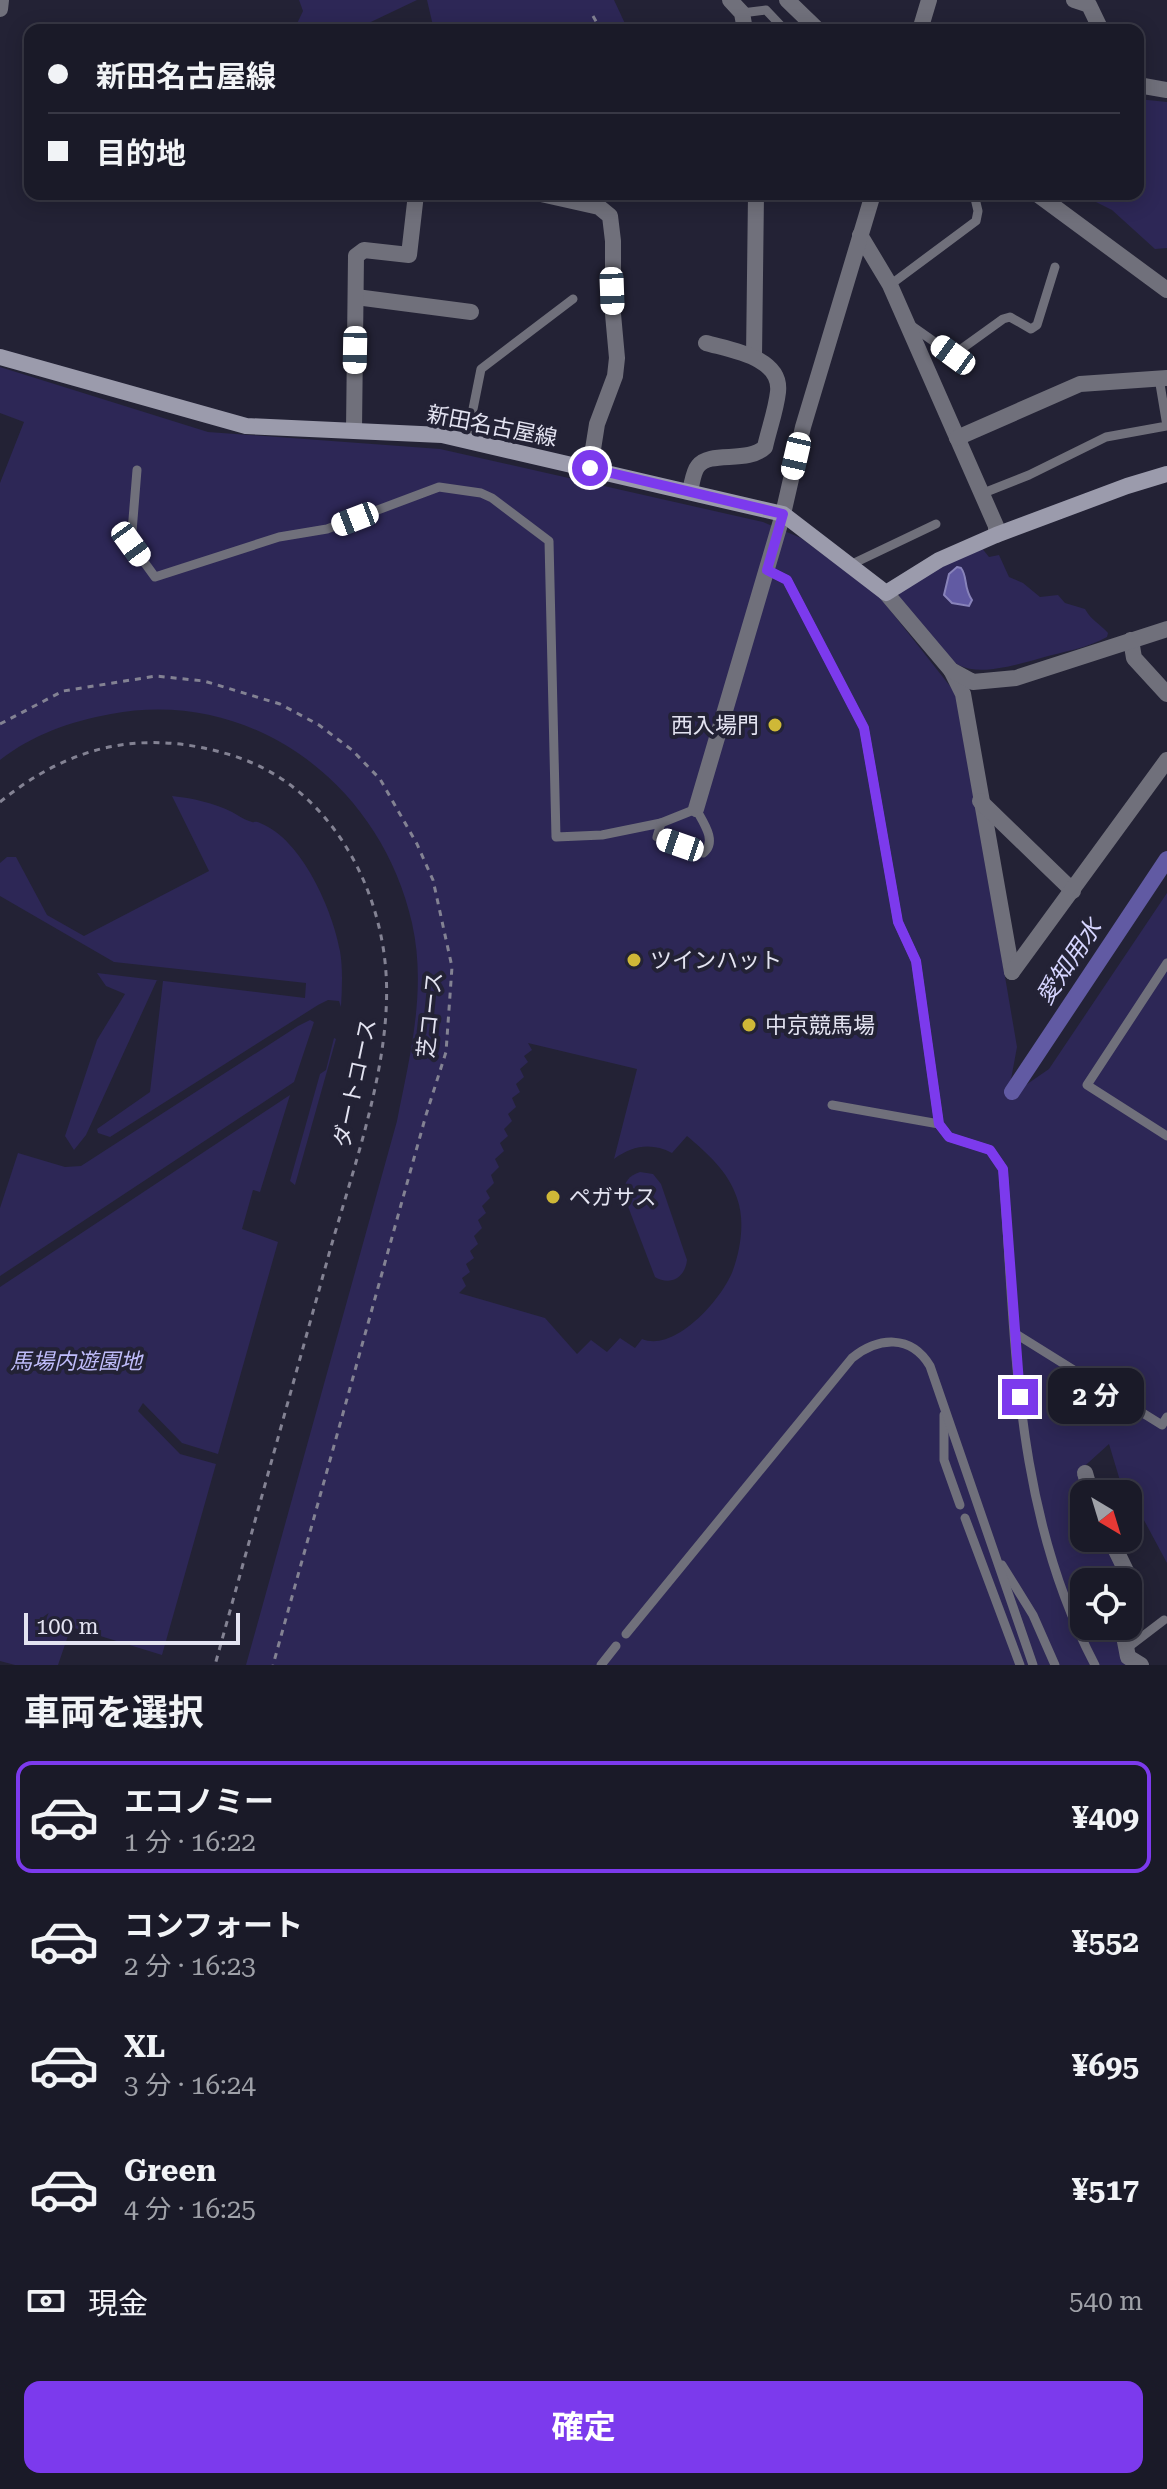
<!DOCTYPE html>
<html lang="ja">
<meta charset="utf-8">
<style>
:root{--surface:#1a1a28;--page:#232330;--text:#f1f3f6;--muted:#9fa1a8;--line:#383845;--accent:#7c3aed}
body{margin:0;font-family:"Roboto Serif","Noto Sans JP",serif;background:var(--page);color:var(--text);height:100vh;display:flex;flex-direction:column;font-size:30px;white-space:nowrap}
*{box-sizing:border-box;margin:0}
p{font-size:26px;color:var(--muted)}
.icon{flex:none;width:44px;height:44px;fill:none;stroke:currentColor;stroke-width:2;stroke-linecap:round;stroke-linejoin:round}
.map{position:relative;height:1665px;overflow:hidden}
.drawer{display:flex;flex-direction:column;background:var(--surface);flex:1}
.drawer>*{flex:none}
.guide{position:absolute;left:24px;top:24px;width:1120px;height:176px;border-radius:16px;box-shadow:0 4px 20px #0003,0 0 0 2px var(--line);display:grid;align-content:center;height:176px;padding:0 24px;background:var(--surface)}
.needle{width:52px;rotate:142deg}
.tools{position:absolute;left:1070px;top:1480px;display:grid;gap:16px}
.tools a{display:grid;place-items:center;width:72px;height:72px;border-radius:16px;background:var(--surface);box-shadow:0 4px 20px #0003,0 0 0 2px var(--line);font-size:40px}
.scale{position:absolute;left:24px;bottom:20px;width:216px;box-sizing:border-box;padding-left:8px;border:4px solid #e3e3f1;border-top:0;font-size:22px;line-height:28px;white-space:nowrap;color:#e3e3f1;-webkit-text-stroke:6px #232235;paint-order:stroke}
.end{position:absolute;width:36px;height:36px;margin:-18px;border:10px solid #7c3aed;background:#fff;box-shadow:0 0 0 4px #fff}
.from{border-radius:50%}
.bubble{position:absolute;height:56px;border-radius:16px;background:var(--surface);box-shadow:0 4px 20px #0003,0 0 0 2px var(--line);font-size:26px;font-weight:700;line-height:56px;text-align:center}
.car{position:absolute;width:24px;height:48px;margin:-24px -12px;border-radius:10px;box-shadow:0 0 6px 2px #0007;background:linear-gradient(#fff 24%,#345 0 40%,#fff 0 76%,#345 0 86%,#fff 0)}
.guide b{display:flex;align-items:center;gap:28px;height:76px;font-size:30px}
.guide b+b{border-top:2px solid var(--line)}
.guide i{width:20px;height:20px;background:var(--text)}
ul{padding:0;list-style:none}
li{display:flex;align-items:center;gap:24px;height:112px;margin:0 16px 12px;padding:0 8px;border:4px solid transparent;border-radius:16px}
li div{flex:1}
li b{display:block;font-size:30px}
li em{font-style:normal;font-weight:700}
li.on{border-color:var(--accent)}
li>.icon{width:72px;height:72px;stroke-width:1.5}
h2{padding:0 24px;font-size:36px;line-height:96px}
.pay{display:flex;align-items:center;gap:20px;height:88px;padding:0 24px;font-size:30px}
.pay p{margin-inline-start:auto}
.primary-button{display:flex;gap:16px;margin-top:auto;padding:16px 24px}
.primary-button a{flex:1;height:92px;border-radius:16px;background:var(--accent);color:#fff;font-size:32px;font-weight:700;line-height:92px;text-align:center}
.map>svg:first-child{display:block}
.green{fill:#2d2756;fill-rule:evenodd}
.water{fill:#615aa3;stroke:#8883ba;stroke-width:2}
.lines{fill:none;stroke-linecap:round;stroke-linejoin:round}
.canal{stroke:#615aa3;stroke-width:16}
.path{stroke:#838293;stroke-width:3;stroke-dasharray:6 6;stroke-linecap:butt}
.service{stroke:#70707b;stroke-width:9}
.minor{stroke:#70707b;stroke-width:16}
.tertiary{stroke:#70707b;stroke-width:16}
.secondary{stroke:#9b9bac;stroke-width:16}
.route{stroke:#7c3aed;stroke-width:10}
.poi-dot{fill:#cfb837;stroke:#232235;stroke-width:3}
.labels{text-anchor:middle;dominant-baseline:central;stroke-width:8;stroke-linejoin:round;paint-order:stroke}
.street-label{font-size:22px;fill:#e3e3f1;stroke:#232235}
.poi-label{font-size:22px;fill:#e3e3f1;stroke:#232235;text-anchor:start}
.park-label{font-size:22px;font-style:italic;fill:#bfbcfa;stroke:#232235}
.water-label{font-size:24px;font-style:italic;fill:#d6d5ff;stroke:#232235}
</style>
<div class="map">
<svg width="1167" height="1665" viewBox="0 0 1167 1665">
<rect width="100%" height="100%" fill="#232235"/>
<!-- green -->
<g class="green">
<path d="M299 0H417L354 30H294L303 11Z"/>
<path d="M427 0H614L628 30H434Z"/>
<path d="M1138 99 1167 102V248L1155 249 1112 210 1080 194H1138Z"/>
<path d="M0 367 208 432 440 449 763 522 801 538 879 596 957 695 1017 1047 1009 1090 1014 1093 1049 1069 1167 893V1563L1138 1509 1128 1501V1494H1124L1109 1444 1078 1472 1084 1494V1538H1106L1121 1574V1582H1084V1626H1116L1131 1665H246L397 1121C410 1055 427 990 412 923 381 785 253 687 111 714 71 721 32 735 0 760V483L24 422 0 413ZM528 1043 637 1069 614 1159C632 1146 651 1142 672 1153L687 1136C708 1154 728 1171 737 1198 745 1220 741 1248 733 1270 723 1298 675 1353 642 1339L635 1348 620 1338 607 1352 591 1340 577 1354 545 1318 459 1293 466 1286 462 1278 470 1272 466 1264 474 1258 470 1251 478 1244 474 1236 482 1228 478 1220 486 1213 482 1206 490 1198 486 1191 494 1183 491 1175 499 1167 495 1159 504 1151 500 1143 508 1136 504 1129 512 1121 508 1114 516 1107 512 1098 520 1092 516 1084 524 1077 520 1069 528 1062 524 1056 532 1050Z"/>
<path d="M981 547 989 557 999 555 1009 577 1023 583 1040 597 1058 595 1065 603 1085 609C1091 620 1100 624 1108 633L1107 637C1088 648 1062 652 1041 658 950 685 952 666 899 598L900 589 920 576Z"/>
<path d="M172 796C192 798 214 803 232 812 238 815 243 819 249 821 257 824 252 820 260 823 302 839 333 911 340 951 343 969 342 988 341 1007L339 1001 328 1000 318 1005 110 1137 98 1133 97 1129 150 1092 163 981 157 980 86 1135 74 1150 65 1136 97 1040 125 994 106 986 97 973 305 998 306 983 114 962 0 896V863L7 857H16L47 915 84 936 209 871Z"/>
<path d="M310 1020 314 1022 294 1082 0 1276V1208L18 1153 65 1167 81 1166 298 1026Z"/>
<path d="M334 1038 336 1039 295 1185 290 1181 320 1074 326 1070Z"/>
<path d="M290 1095 260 1192 253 1190 242 1229 278 1242 218 1454 182 1443 143 1403 138 1411 180 1454 216 1464 162 1655 71 1627 58 1665H15L0 1661V1287Z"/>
<path d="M640 1172 653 1174 661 1184 687 1260C685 1278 670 1286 655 1277L624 1196C623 1183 628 1176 640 1172Z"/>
</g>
<!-- water -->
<path class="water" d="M957 567 961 568C968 577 963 587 972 600L969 606 952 603 944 595 949 574Z"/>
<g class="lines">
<!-- canal -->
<path class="canal" d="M1012 1092 1167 859"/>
<!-- path -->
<g class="path">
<path d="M593 16 601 30"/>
<path d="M0 724 63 691 156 676 204 681 280 704 319 725 352 750 380 779 417 844 433 880 452 967 446 1052 426 1115 273 1665"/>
<path d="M0 802C71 744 146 728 234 756 326 785 380 881 386 973 392 1063 353 1168 329 1254 291 1391 253 1528 215 1665"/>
</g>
<!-- service -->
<g class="service">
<path d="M742 13 766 10 785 30"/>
<path d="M890 285 976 221 978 211 974 194"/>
<path d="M909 324 953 355 1003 319 1010 317 1031 329 1037 325 1055 267"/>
<path d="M467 439 481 369 573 299"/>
<path d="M137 470 131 544 155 577 279 537 327 529 439 487 481 493 492 498 549 541 556 837 602 835 661 823"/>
<path d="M981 494 1029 475 1106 437 1167 426 1159 378"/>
<path d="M850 565 936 524"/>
<path d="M767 570 787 580 864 728 898 922 916 961 939 1124 949 1137 990 1150 1003 1169C1016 1339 1013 1510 1095 1665"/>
<path d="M696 809C703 822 718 842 703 853L657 837 661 823Z"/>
<path d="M1167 963 1087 1085 1167 1136"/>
<path d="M832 1105 939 1124"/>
<path d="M1016 1334 1162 1425 1167 1417"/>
<path d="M944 1415V1460L960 1505"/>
<path d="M965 1518 1020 1665"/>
<path d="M1002 1565 1033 1615 1055 1665"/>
<path d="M626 1634 852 1358C878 1337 911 1334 930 1366L1033 1665"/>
<path d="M1126 1649 1164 1620"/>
<path d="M601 1665 616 1646"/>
</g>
<!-- minor -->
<g class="minor">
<path d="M730 0 742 13 745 30"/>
<path d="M1074 0 1089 5 1101 30"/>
<path d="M1138 85 1167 90"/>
<path d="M541 194 599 207 610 216 613 241V314L617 358 615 376 597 424 590 468"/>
<path d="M860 235 890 285 996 526V535"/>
<path d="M356 297 471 312"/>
<path d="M754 357 756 194"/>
<path d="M354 430 356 256 364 250 409 255 416 194"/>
<path d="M957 438 1080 384 1167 378"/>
<path d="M1131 640 1134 658 1167 694"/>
<path d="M951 670 963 694 1012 972"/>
<path d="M980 801 1073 891"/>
<path d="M1012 972 1167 760"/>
<path d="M1085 1473 1091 1494"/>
<path d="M1110 1538 1127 1573V1582"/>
<path d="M1122 1626 1128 1657 1141 1665"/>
</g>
<!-- tertiary -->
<g class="tertiary">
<path d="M787 0 818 30"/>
<path d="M0 9 1 0"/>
<path d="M920 30 929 0"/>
<path d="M1037 194 1167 290"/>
<path d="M690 491C692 484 693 472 698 466 710 450 748 464 765 447 769 429 776 410 778 392 782 357 730 350 706 343"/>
<path d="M886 593 951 670 973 682 1016 678 1167 629"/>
<path d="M696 809 783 514 803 427 873 194"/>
</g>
<!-- secondary -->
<path class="secondary" d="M0 357 246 426 442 435 783 514 886 593 939 560 996 535 1127 486 1167 474"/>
</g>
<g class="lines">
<!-- route -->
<path class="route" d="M590 468 783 514 767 570 787 580 864 728 898 922 916 961 939 1124 949 1137 990 1150 1003 1169 1020 1397"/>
</g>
<!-- markers -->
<g class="poi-dot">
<circle cx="775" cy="725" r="8"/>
<circle cx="634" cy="960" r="8"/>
<circle cx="749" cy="1025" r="8"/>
<circle cx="553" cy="1197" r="8"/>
</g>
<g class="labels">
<!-- street labels -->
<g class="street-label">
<text transform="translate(492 426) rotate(11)">新田名古屋線</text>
<text transform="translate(430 1015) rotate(-84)">芝コース</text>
<text transform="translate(355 1083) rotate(-78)">ダートコース</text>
</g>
<!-- poi labels -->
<g class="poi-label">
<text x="759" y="725" text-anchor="end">西入場門</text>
<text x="650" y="960">ツインハット</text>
<text x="765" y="1025">中京競馬場</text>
<text x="569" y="1197">ペガサス</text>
</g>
<!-- park labels -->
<g class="park-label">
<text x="76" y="1361">馬場内遊園地</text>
</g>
<!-- water labels -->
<g class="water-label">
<text transform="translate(1069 962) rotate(-56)">愛知用水</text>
</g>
</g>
</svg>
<div class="tools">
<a><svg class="needle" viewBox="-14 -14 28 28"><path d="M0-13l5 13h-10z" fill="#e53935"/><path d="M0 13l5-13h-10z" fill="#9fa1a8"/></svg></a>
<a><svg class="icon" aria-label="locate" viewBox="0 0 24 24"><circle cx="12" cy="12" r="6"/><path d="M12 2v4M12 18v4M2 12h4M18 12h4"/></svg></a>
</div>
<div class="scale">100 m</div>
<i class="end from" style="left:590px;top:468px"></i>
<i class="end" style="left:1020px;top:1397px"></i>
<div class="bubble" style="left:1048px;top:1368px;width:96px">2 分</div>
<i class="car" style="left:612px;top:291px;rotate:178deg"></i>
<i class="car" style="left:355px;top:350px;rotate:181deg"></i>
<i class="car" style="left:953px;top:355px;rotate:306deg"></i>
<i class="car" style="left:796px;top:456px;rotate:193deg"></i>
<i class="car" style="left:355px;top:519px;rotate:249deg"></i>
<i class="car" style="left:131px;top:544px;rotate:144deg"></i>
<i class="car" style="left:680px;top:845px;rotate:289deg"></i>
<div class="guide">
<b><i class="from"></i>新田名古屋線</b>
<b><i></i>目的地</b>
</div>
</div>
<section class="drawer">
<h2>車両を選択</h2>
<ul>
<li class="on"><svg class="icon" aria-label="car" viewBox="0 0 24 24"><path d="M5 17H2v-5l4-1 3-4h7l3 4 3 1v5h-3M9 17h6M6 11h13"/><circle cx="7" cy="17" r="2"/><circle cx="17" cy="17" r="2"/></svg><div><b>エコノミー</b><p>1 分 · 16:22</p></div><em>¥409</em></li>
<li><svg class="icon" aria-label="car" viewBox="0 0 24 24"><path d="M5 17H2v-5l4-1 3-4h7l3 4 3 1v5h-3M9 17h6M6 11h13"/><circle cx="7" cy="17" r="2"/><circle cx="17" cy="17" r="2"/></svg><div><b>コンフォート</b><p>2 分 · 16:23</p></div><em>¥552</em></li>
<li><svg class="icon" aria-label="car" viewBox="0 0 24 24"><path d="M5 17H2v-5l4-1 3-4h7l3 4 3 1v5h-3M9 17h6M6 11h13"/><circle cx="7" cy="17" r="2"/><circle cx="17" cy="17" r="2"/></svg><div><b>XL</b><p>3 分 · 16:24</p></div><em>¥695</em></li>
<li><svg class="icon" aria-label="car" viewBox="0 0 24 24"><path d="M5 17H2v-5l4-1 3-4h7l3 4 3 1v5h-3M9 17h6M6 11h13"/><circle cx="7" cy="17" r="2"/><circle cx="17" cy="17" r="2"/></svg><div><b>Green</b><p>4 分 · 16:25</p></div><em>¥517</em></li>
</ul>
<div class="pay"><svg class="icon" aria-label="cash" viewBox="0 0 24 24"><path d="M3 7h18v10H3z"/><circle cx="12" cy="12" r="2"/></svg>現金<p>540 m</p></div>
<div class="primary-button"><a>確定</a></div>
</section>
